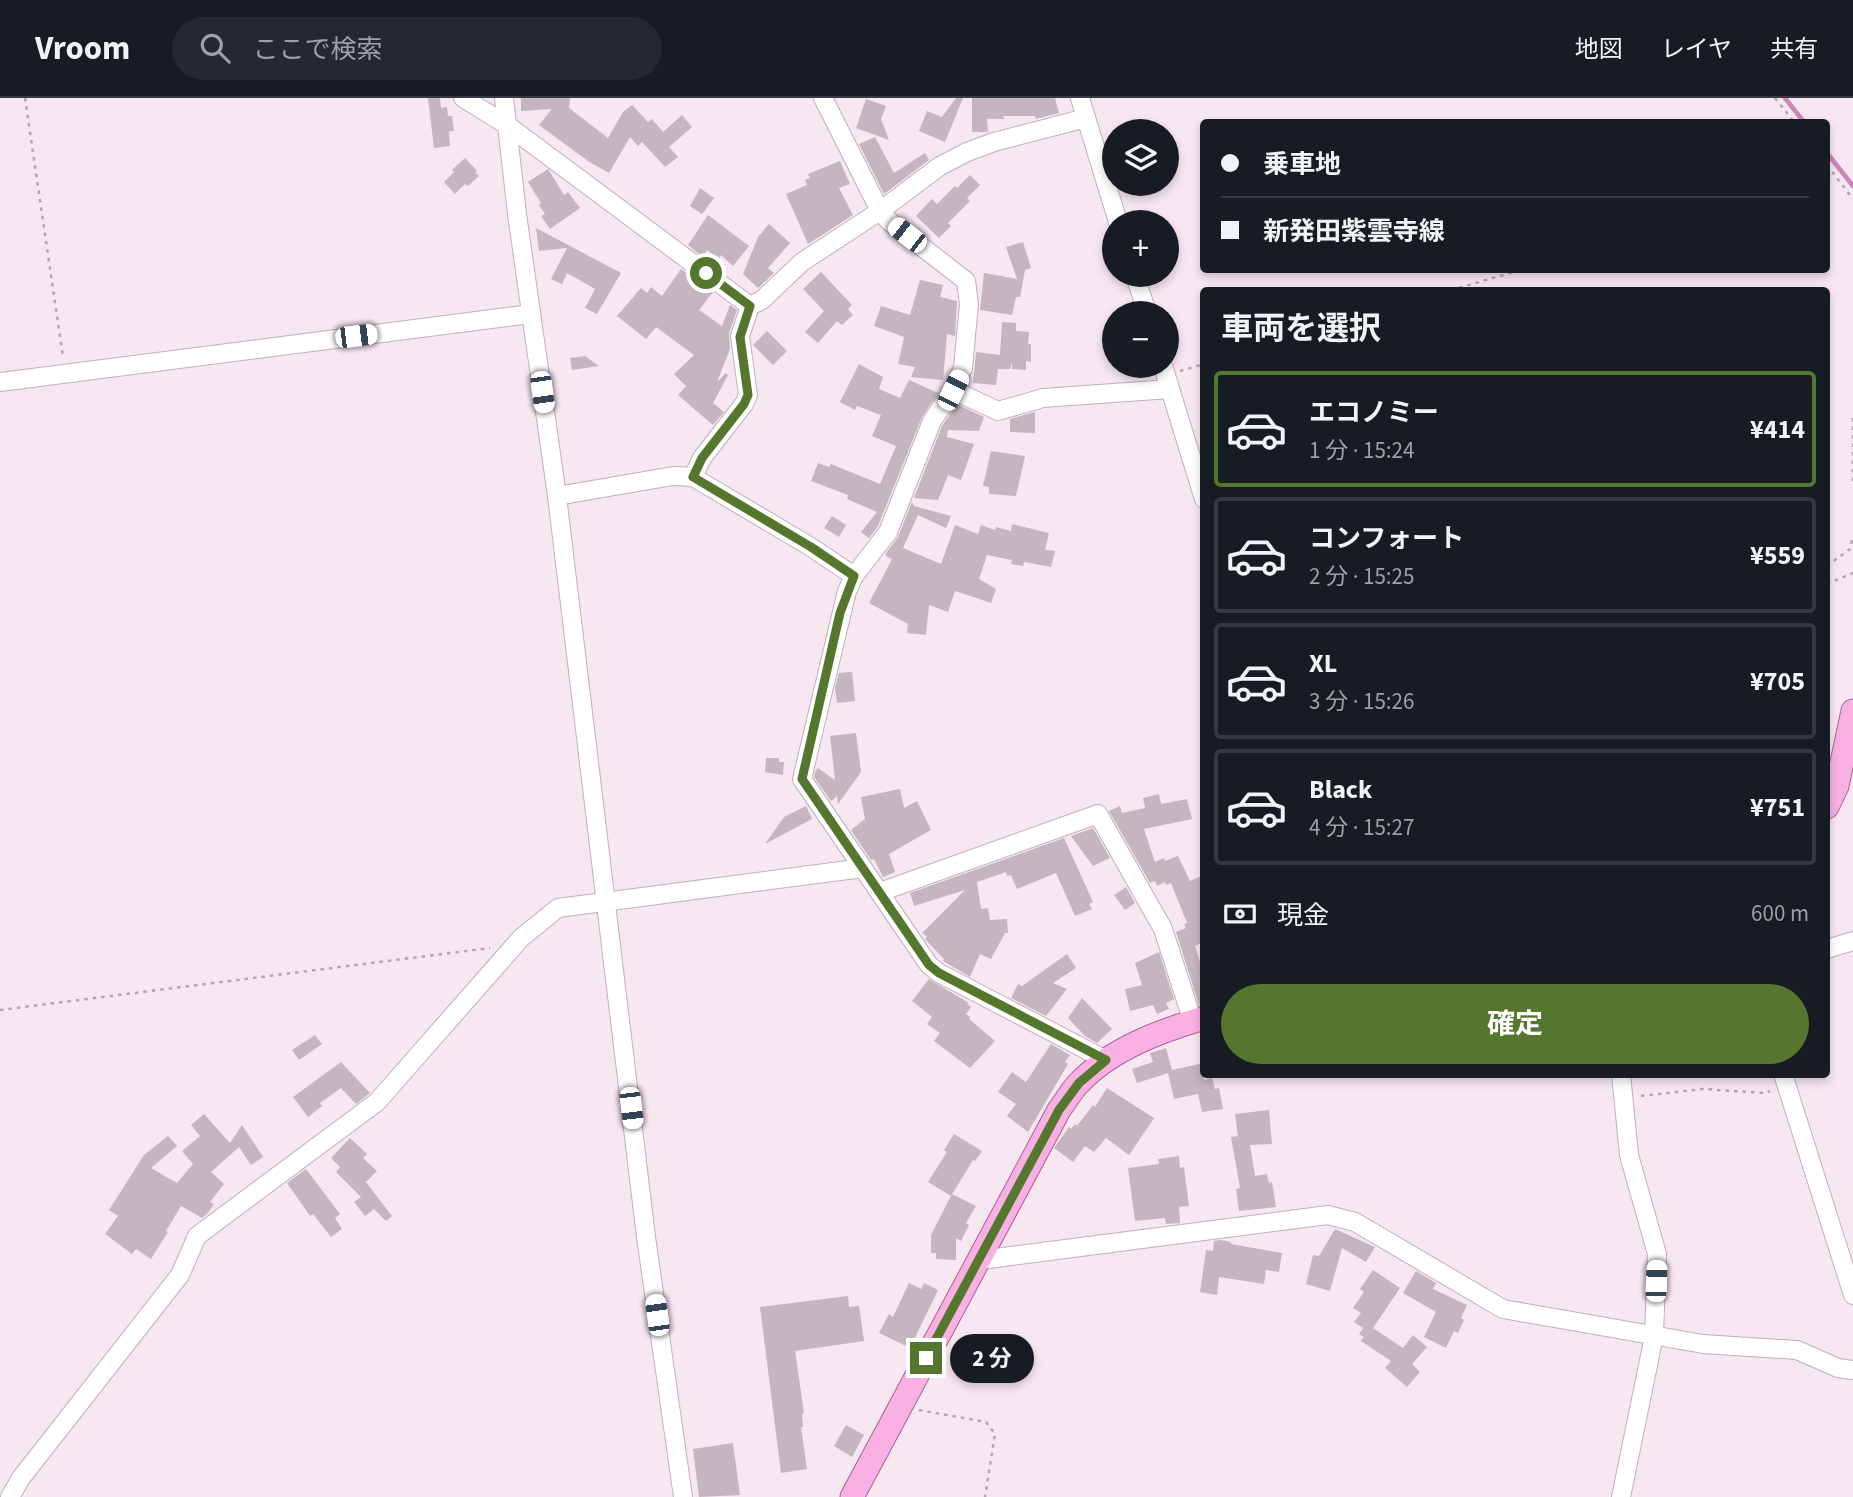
<!DOCTYPE html>
<html lang="ja">
<meta charset="utf-8">
<style>
:root{--surface:#171b24;--page:#242831;--text:#f1f3f6;--muted:#9ea1a6;--line:#363941;--accent:#54762d}
body{margin:0;font-family:"Source Sans 3","Noto Sans JP",sans-serif;background:var(--page);color:var(--text);height:100vh;display:flex;flex-direction:column;font-size:26px;white-space:nowrap}
*{box-sizing:border-box;margin:0}
p{font-size:23px;color:var(--muted)}
.icon{flex:none;width:38px;height:38px;fill:none;stroke:currentColor;stroke-width:2;stroke-linecap:round;stroke-linejoin:round}
.map{position:relative;flex:1;overflow:hidden}
.panel{position:absolute;left:1200px;top:189px;width:630px;height:791px;display:flex;flex-direction:column;background:var(--surface);border-radius:7px;box-shadow:0 4px 10px #0003}
.panel>*{flex:none}
.top-card{position:absolute;left:1200px;top:21px;width:630px;height:154px;border-radius:7px;box-shadow:0 4px 10px #0003;display:grid;align-content:center;height:154px;padding:0 21px;background:var(--surface)}
.fabs{position:absolute;left:1102px;top:21px;display:grid;gap:14px}
.fabs a{display:grid;place-items:center;width:77px;height:77px;border-radius:50%;background:var(--surface);box-shadow:0 4px 10px #0003;font-size:35px}
.end{position:absolute;width:32px;height:32px;margin:-16px;border:9px solid #54762d;background:#fff;box-shadow:0 0 0 4px #fff}
.from{border-radius:50%}
.bubble{position:absolute;height:49px;border-radius:24px;background:var(--surface);box-shadow:0 4px 10px #0003;font-size:23px;font-weight:700;line-height:49px;text-align:center}
.car{position:absolute;width:21px;height:42px;margin:-21px -10px;border-radius:9px;box-shadow:0 0 5px 2px #0007;background:linear-gradient(#fff 24%,#345 0 40%,#fff 0 76%,#345 0 86%,#fff 0)}
.top-card b{display:flex;align-items:center;gap:24px;height:66px;font-size:26px}
.top-card b+b{border-top:2px solid var(--line)}
.top-card i{width:18px;height:18px;background:var(--text)}
ul{padding:0;list-style:none}
li{display:flex;align-items:center;gap:21px;height:116px;margin:0 14px 10px;padding:0 7px;border:4px solid var(--line);border-radius:7px}
li div{flex:1}
li b{display:block;font-size:26px}
li em{font-style:normal;font-weight:700}
li.selected{border-color:var(--accent)}
li>.icon{width:63px;height:63px;stroke-width:1.5}
h2{padding:0 21px;font-size:32px;line-height:84px}
.pay{display:flex;align-items:center;gap:18px;height:77px;padding:0 21px;font-size:26px}
.pay p{margin-inline-start:auto}
.cta{display:flex;gap:14px;margin-top:auto;padding:14px 21px}
.cta a{flex:1;height:80px;border-radius:42px;background:var(--accent);color:#fff;font-size:28px;font-weight:700;line-height:80px;text-align:center}
header{display:flex;align-items:center;gap:42px;box-sizing:border-box;height:98px;padding:0 35px;background:var(--surface);border-bottom:2px solid var(--line)}
header strong{font-size:33px}
nav{display:flex;gap:38px;margin-inline-start:auto;font-size:24px}
.search{width:490px;height:63px;background:var(--page);display:flex;align-items:center;gap:18px;box-sizing:border-box;padding:0 24px;border-radius:38px;color:var(--muted);font-size:26px}
.map>svg:first-child{display:block}
.lines{fill:none;stroke-linecap:round;stroke-linejoin:round}
.stream{stroke:#cf83b6;stroke-width:4.5}
.building{fill:#c5b5bf}
.minor-casing{stroke:#bfb0b9;stroke-width:20}
.major-casing{stroke:#af5e96;stroke-width:25}
.path{stroke:#b2a5ad;stroke-width:2.5;stroke-dasharray:3.5 5;stroke-linecap:butt}
.minor{stroke:#fff;stroke-width:18}
.major{stroke:#f9b0e3;stroke-width:23}
.route{stroke:#54762d;stroke-width:9}
</style>
<header>
<strong>Vroom</strong>
<div class="search"><svg class="icon" aria-label="search" viewBox="0 0 24 24"><circle cx="10" cy="10" r="6"/><path d="M15 15l6 6"/></svg>ここで検索</div>
<nav><a>地図</a><a>レイヤ</a><a>共有</a></nav>
</header>
<div class="map">
<svg width="1853" height="1399" viewBox="0 0 1853 1399">
<rect width="100%" height="100%" fill="#f7e7f1"/>
<g class="lines">
<!-- stream -->
<g class="stream">
<path d="M1785 0 1804 24"/>
<path d="M1827 55 1853 88"/>
</g>
</g>
<!-- building -->
<g class="building">
<path d="M428 0H440L441 10 447 9 448 18H452L454 33H449L450 48 434 50Z"/>
<path d="M521 0H570L569 10 608 40 623 14 632 7 648 24 652 21 663 34 682 17 692 29 669 49 678 59 665 69 642 44 638 48 630 39 609 75 588 63 539 27 552 11 521 13Z"/>
<path d="M956 0H963L945 44 919 33 927 13 942 19Z"/>
<path d="M972 0H1055L1059 15 1036 21 1035 18H1003L1004 21H987L988 34H972Z"/>
<path d="M866 1 886 8 881 21 889 42 856 30Z"/>
<path d="M875 39 894 75 925 55 929 62 884 96 859 46Z"/>
<path d="M465 60 477 73 475 74 479 78 468 88 465 86 455 96 444 84 454 74 452 72Z"/>
<path d="M840 63 850 86 839 90 853 117 808 146 786 96 807 87 805 82 810 80 808 76Z"/>
<path d="M548 71 564 97 568 94 580 110 550 131 541 118 545 116 539 107 541 105 528 84Z"/>
<path d="M970 77 980 87 967 100 970 103 948 125 951 128 939 140 916 118 932 101 937 106 955 88 957 90Z"/>
<path d="M700 90 714 100 702 116 690 108Z"/>
<path d="M708 117 749 148 733 168 721 157 719 161 707 152 703 159 688 147Z"/>
<path d="M769 126 790 145 768 170 774 175 758 190 743 176 758 139Z"/>
<path d="M536 130 621 175 597 216 585 210 595 191 567 175 562 186 551 181 567 150 539 153Z"/>
<path d="M1023 144 1031 170 1025 172 1020 199H1016L1012 217 980 212 984 175 1017 181 1006 149Z"/>
<path d="M681 171 713 194 699 212 722 228 730 207 737 212 729 235 730 251 717 284 726 275 728 277 713 305 724 314 713 327 678 297 686 288 674 276 694 257 656 229 646 241 617 218 641 190 647 195 651 189 662 198Z"/>
<path d="M821 174 852 207 848 211 853 217 842 227 837 223 818 245 805 234 824 213 803 191Z"/>
<path d="M920 182 943 187 940 199 957 203 955 238 947 236 943 282 911 279 915 269 898 266 904 239 874 228 881 208 910 217Z"/>
<path d="M1002 224 1016 225V233L1029 234 1028 246H1031V264L1026 263V272L1012 271V265L1010 271H998L996 287 973 285 976 254 1000 257Z"/>
<path d="M767 233 787 253 773 267 753 247Z"/>
<path d="M585 258 599 268 572 272 570 260Z"/>
<path d="M859 266 883 279 879 291 900 300 909 282 938 295 922 319 878 428 869 440 861 434 877 414 847 401 848 397 811 383 818 365 829 369 831 366 880 386 896 348 872 338 881 317 857 308 855 312 840 304Z"/>
<path d="M957 306 984 319 979 333 948 332 947 339 974 346 961 382 948 377 938 402 914 400 942 328Z"/>
<path d="M1035 314V335L1010 334V321Z"/>
<path d="M991 353 1025 358 1016 398 989 396V389L983 388Z"/>
<path d="M912 404 914 408 951 418 946 430 918 417 903 450 941 466 955 427 978 436 981 427 995 432 996 429 1011 433 1012 426 1049 435 1045 452 1055 453 1051 469 1024 464 1023 468 1011 466 1012 462 987 457 979 481 996 491 991 505 955 493 948 514 929 507 926 537 907 535 908 526 869 505 892 461 886 458V455L898 439Z"/>
<path d="M832 418 846 427 839 439 824 430Z"/>
<path d="M852 574 855 603 837 605 835 590 839 575Z"/>
<path d="M856 635 861 674 838 706 837 698 831 703 814 679 815 674 818 670 835 682 830 638Z"/>
<path d="M766 660H779V664H784L783 677 765 674Z"/>
<path d="M900 691 904 710 917 703 931 732 889 756 895 774 883 779 874 761 871 762 851 732 865 721 861 699Z"/>
<path d="M1159 696 1161 706 1187 701 1192 721 1144 731 1155 764 1164 760 1165 763 1178 758 1190 783 1204 777V844L1195 848 1204 877V906L1199 907 1176 834 1186 830 1184 826 1187 825 1171 785 1166 787 1165 784 1157 788 1155 783 1150 785 1109 713 1120 708 1122 715 1145 710 1143 700Z"/>
<path d="M806 708 812 721 765 746 784 719Z"/>
<path d="M1093 730 1110 760 1093 768 1071 738Z"/>
<path d="M1064 740 1093 804 1089 806 1092 811 1075 818 1056 775 1017 791 1011 777 1007 778 1006 774 977 784 981 811 988 810 990 822 1007 821 1008 835H1005L991 861 980 856 970 879 943 863 944 861 925 841 927 839 922 835 965 792 914 808 910 795Z"/>
<path d="M1126 789 1135 805 1125 812 1114 797Z"/>
<path d="M1159 854 1174 901 1166 905 1169 911 1157 916 1153 907 1130 913 1125 891 1142 887 1135 865Z"/>
<path d="M1067 856 1076 870 1053 885 1067 891 1046 918 1011 900 1018 886 1022 888Z"/>
<path d="M929 881 969 905 967 906 971 909 966 916 970 919 969 921 995 943 970 970 934 943 940 935 927 926 932 919 912 903Z"/>
<path d="M1082 900 1112 931 1097 945 1085 938 1068 920Z"/>
<path d="M315 937 322 946 299 962 292 952Z"/>
<path d="M1051 946 1070 957 1065 964 1068 966 1028 1034 1007 1018 1016 1006 998 994 1012 974 1026 984Z"/>
<path d="M1166 950 1172 972 1204 965V982L1212 980 1215 991 1219 990 1223 1011 1202 1014 1198 996 1174 1001 1168 975 1137 985 1132 971 1153 964 1150 955Z"/>
<path d="M341 964 370 995 356 1006 341 990 320 1005 322 1008 308 1019 293 999Z"/>
<path d="M1107 990 1154 1020 1129 1057 1106 1040 1094 1054 1085 1048 1073 1064 1054 1050 1069 1029 1071 1031 1075 1026 1077 1028 1093 1007 1095 1009Z"/>
<path d="M1269 1012 1272 1046 1250 1047 1255 1078 1267 1076 1269 1085 1272 1084 1276 1109 1239 1113 1236 1091 1240 1090 1231 1039 1238 1038 1235 1016Z"/>
<path d="M204 1016 230 1045 242 1027 263 1059 251 1067 239 1049 211 1074 224 1086 210 1104 214 1106 207 1116 202 1120 181 1108 166 1133 168 1134 151 1161 136 1151 132 1156 105 1136 118 1118 109 1112 144 1057 168 1038 177 1048 151 1070 177 1085 193 1066 182 1053 200 1038 191 1027Z"/>
<path d="M954 1036 982 1053 975 1063 973 1062 951 1098 928 1084 947 1054 944 1052Z"/>
<path d="M350 1040 367 1056 363 1060 377 1073 366 1084 392 1118 386 1123 374 1111 365 1118 354 1104 361 1099 336 1074 340 1069 331 1060Z"/>
<path d="M1179 1058 1180 1070 1184 1069 1189 1108 1179 1109 1180 1125 1166 1126 1165 1120 1135 1123 1128 1070 1159 1066 1158 1061Z"/>
<path d="M306 1071 340 1116 335 1120 342 1131 331 1139 313 1116 310 1118 287 1085Z"/>
<path d="M952 1096 976 1108 966 1125 969 1127 961 1143 956 1140V1162L936 1161V1155H931V1137Z"/>
<path d="M1335 1131 1375 1149 1366 1164 1342 1150 1330 1193 1306 1186 1313 1157 1319 1158Z"/>
<path d="M1221 1142 1231 1144V1146L1282 1155 1279 1174 1266 1172 1264 1186 1219 1179 1217 1197 1200 1194 1206 1152 1213 1153 1214 1143Z"/>
<path d="M1373 1172 1400 1190 1373 1230 1403 1250 1413 1237 1427 1249 1412 1266 1420 1274 1407 1289 1385 1270 1391 1263 1361 1243 1364 1239 1359 1236 1363 1230 1354 1224 1361 1215 1353 1210 1364 1194 1360 1191Z"/>
<path d="M1416 1173 1436 1185 1433 1191 1467 1207 1461 1220 1464 1222 1458 1235 1454 1233 1446 1250 1424 1239 1436 1214 1403 1195Z"/>
<path d="M909 1185 921 1191 924 1185 938 1192 910 1250 879 1235 889 1216 893 1219Z"/>
<path d="M848 1198 849 1209 859 1208 864 1243 795 1253 804 1315 802 1316 803 1329H801L807 1371 781 1375 760 1209Z"/>
<path d="M846 1327 864 1337 852 1359 834 1348Z"/>
<path d="M733 1345 740 1397 699 1399 693 1351Z"/>
</g>
<g class="lines">
<defs>
<g id="minor">
<path d="M463 0 507 27 750 208"/>
<path d="M504 0 517 116 557 398 646 1139 683 1399"/>
<path d="M823 0 880 113 890 124 966 183 969 206 963 270 953 292 932 323 888 434 854 478 847 493 802 681 929 867 939 875 1106 962"/>
<path d="M1080 0 1118 124"/>
<path d="M1135 177 1147 215"/>
<path d="M1163 268 1204 401"/>
<path d="M0 284 531 216"/>
<path d="M953 292 998 313 1043 300 1170 291"/>
<path d="M693 379 702 360 744 306 748 297 740 238 750 208 762 202 802 164 880 113 940 68 967 54 994 44 1086 20"/>
<path d="M557 398 673 378 693 379 811 449 854 478"/>
<path d="M880 794 1098 716 1163 831 1193 924"/>
<path d="M1827 851 1853 843"/>
<path d="M1783 976 1853 1197"/>
<path d="M980 1162 1328 1117 1355 1124 1503 1211 1703 1246 1797 1252 1838 1270 1853 1272"/>
<path d="M10 1399 21 1380 180 1177 197 1138 377 1004 521 840 558 810 863 770"/>
<path d="M1621 1399 1654 1238 1657 1156 1629 1057 1621 976"/>
</g>
<g id="major">
<path d="M1827 709 1837 688 1853 613"/>
<path d="M852 1399 1059 1012C1066 1003 1071 993 1079 985 1111 951 1160 933 1204 920"/>
</g>
</defs>
<!-- minor casing -->
<use href="#minor" class="minor-casing"/>
<!-- major casing -->
<use href="#major" class="major-casing"/>
<!-- path -->
<g class="path">
<path d="M25 0 63 259"/>
<path d="M1775 0 1794 24"/>
<path d="M1827 67 1853 101"/>
<path d="M1827 78 1834 76"/>
<path d="M1451 192 1521 172"/>
<path d="M1180 273 1204 266"/>
<path d="M1853 320V387"/>
<path d="M1827 468 1850 451 1853 438"/>
<path d="M1827 486 1853 475"/>
<path d="M0 912 490 850"/>
<path d="M1641 998 1703 991 1765 995 1770 993"/>
<path d="M919 1312 986 1324 995 1336 985 1399"/>
</g>
<!-- minor -->
<use href="#minor" class="minor"/>
<!-- major -->
<use href="#major" class="major"/>
</g>
<g class="lines">
<!-- route -->
<path class="route" d="M706 175 750 208 740 239 748 297 744 306 702 360 693 379 811 449 854 478 840 515 802 681 929 867 939 875 1106 962 1079 985 1059 1012 926 1260"/>
</g>
</svg>
<div class="fabs">
<a><svg class="icon" aria-label="layers" viewBox="0 0 24 24"><path d="M12 4l9 5-9 5-9-5zM3 14l9 5 9-5"/></svg></a>
<a>+</a>
<a>−</a>
</div>
<i class="end from" style="left:706px;top:175px"></i>
<i class="end" style="left:926px;top:1260px"></i>
<div class="bubble" style="left:950px;top:1236px;width:84px">2 分</div>
<i class="car" style="left:907px;top:137px;rotate:308deg"></i>
<i class="car" style="left:356px;top:238px;rotate:83deg"></i>
<i class="car" style="left:953px;top:292px;rotate:26deg"></i>
<i class="car" style="left:542px;top:294px;rotate:172deg"></i>
<i class="car" style="left:631px;top:1010px;rotate:173deg"></i>
<i class="car" style="left:1656px;top:1183px;rotate:2deg"></i>
<i class="car" style="left:657px;top:1217px;rotate:352deg"></i>
<div class="top-card">
<b><i class="from"></i>乗車地</b>
<b><i></i>新発田紫雲寺線</b>
</div>
<section class="panel">
<h2>車両を選択</h2>
<ul>
<li class="selected"><svg class="icon" aria-label="car" viewBox="0 0 24 24"><path d="M5 17H2v-5l4-1 3-4h7l3 4 3 1v5h-3M9 17h6M6 11h13"/><circle cx="7" cy="17" r="2"/><circle cx="17" cy="17" r="2"/></svg><div><b>エコノミー</b><p>1 分 · 15:24</p></div><em>¥414</em></li>
<li><svg class="icon" aria-label="car" viewBox="0 0 24 24"><path d="M5 17H2v-5l4-1 3-4h7l3 4 3 1v5h-3M9 17h6M6 11h13"/><circle cx="7" cy="17" r="2"/><circle cx="17" cy="17" r="2"/></svg><div><b>コンフォート</b><p>2 分 · 15:25</p></div><em>¥559</em></li>
<li><svg class="icon" aria-label="car" viewBox="0 0 24 24"><path d="M5 17H2v-5l4-1 3-4h7l3 4 3 1v5h-3M9 17h6M6 11h13"/><circle cx="7" cy="17" r="2"/><circle cx="17" cy="17" r="2"/></svg><div><b>XL</b><p>3 分 · 15:26</p></div><em>¥705</em></li>
<li><svg class="icon" aria-label="car" viewBox="0 0 24 24"><path d="M5 17H2v-5l4-1 3-4h7l3 4 3 1v5h-3M9 17h6M6 11h13"/><circle cx="7" cy="17" r="2"/><circle cx="17" cy="17" r="2"/></svg><div><b>Black</b><p>4 分 · 15:27</p></div><em>¥751</em></li>
</ul>
<div class="pay"><svg class="icon" aria-label="cash" viewBox="0 0 24 24"><path d="M3 7h18v10H3z"/><circle cx="12" cy="12" r="2"/></svg>現金<p>600 m</p></div>
<div class="cta"><a>確定</a></div>
</section>
</div>
